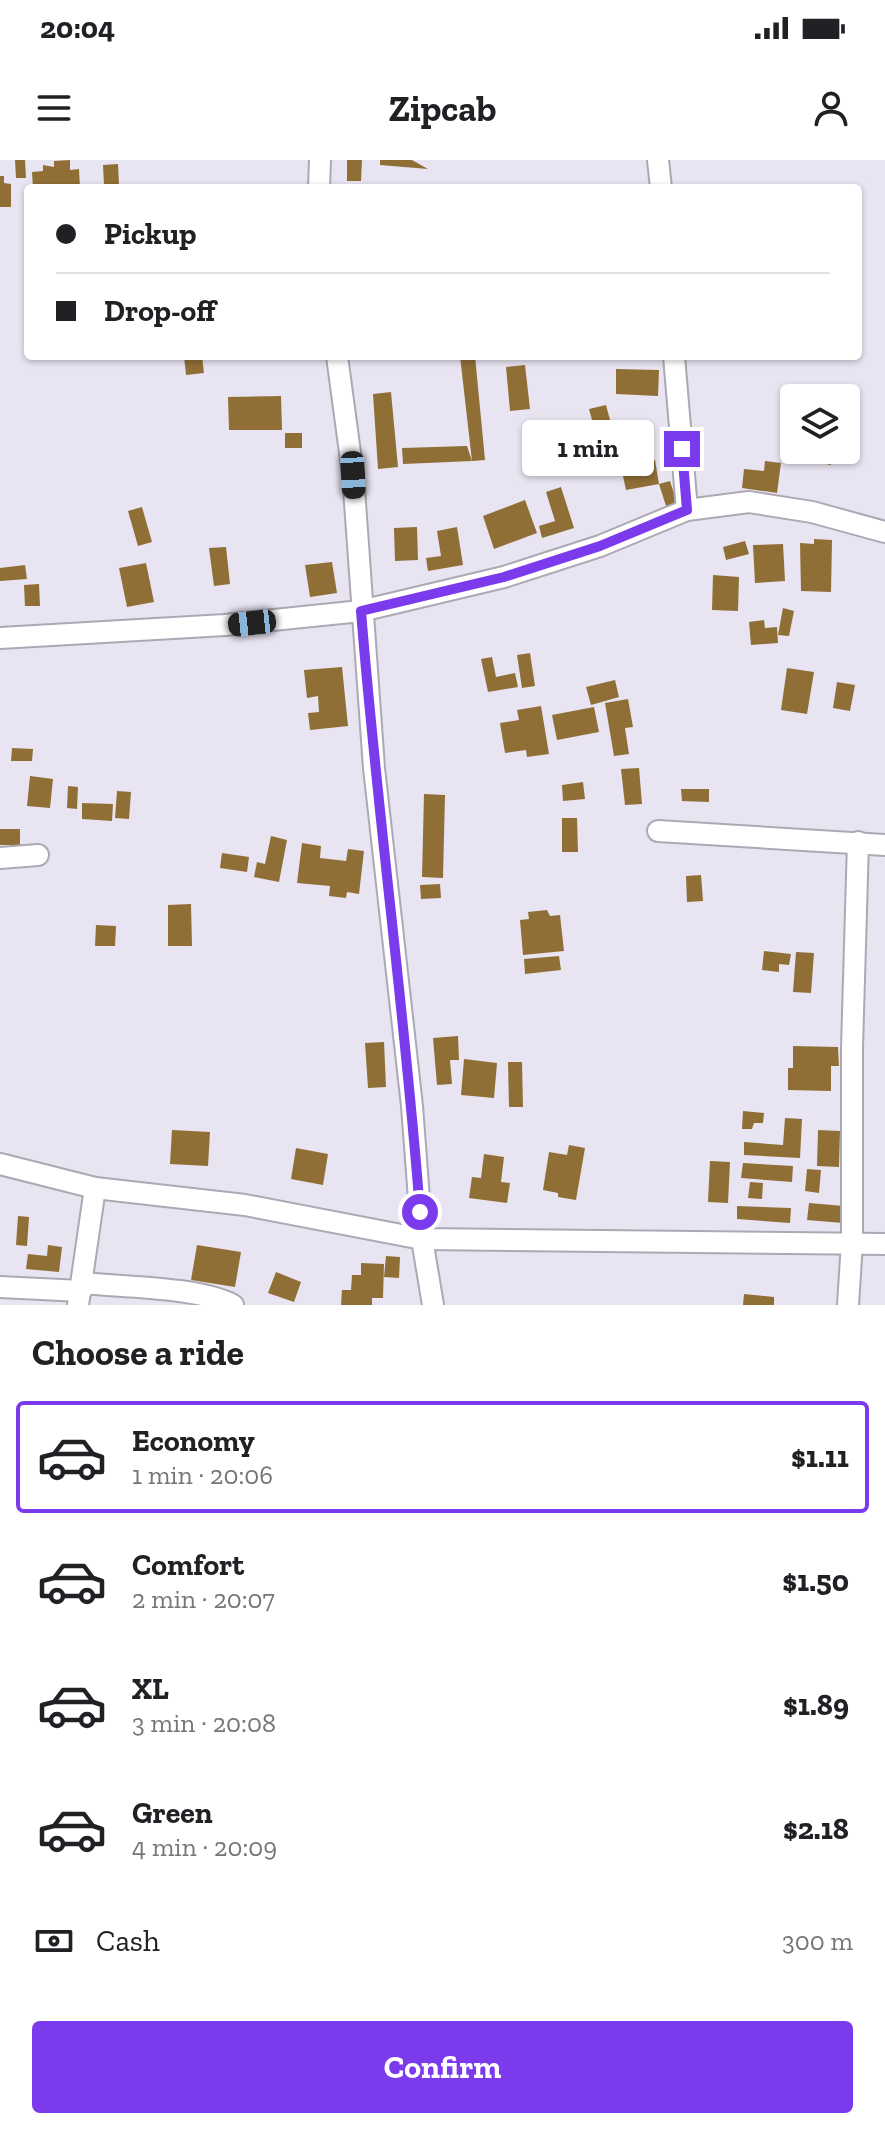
<!DOCTYPE html>
<meta charset="utf-8">
<style>
:root{--surface:#fff;--page:#f6f6f6;--text:#202124;--muted:#757577;--line:#e0e0e0;--accent:#7c3aed}
body{margin:0;font-family:"Zilla Slab",serif;background:var(--page);color:var(--text);height:100vh;display:flex;flex-direction:column;font-size:30px;white-space:nowrap}
*{box-sizing:border-box;margin:0}
p{font-size:26px;color:var(--muted)}
.icon{flex:none;width:44px;height:44px;fill:none;stroke:currentColor;stroke-width:2;stroke-linecap:round;stroke-linejoin:round}
.map{position:relative;height:1145px;overflow:hidden}
.details{display:flex;flex-direction:column;background:var(--surface);flex:1}
.details>*{flex:none}
.banner{position:absolute;left:24px;top:24px;width:838px;height:176px;border-radius:8px;box-shadow:0 2px 6px #0004;display:grid;align-content:center;height:176px;padding:0 32px;background:var(--surface)}
.buttons{position:absolute;left:780px;top:224px;display:grid;gap:16px}
.buttons a{display:grid;place-items:center;width:80px;height:80px;border-radius:8px;background:var(--surface);box-shadow:0 2px 6px #0004;font-size:40px}
.end{position:absolute;width:36px;height:36px;margin:-18px;border:10px solid #7c3aed;background:#fff;box-shadow:0 0 0 4px #fff}
.from{border-radius:50%}
.bubble{position:absolute;height:56px;border-radius:8px;background:var(--surface);box-shadow:0 2px 6px #0004;font-size:26px;font-weight:700;line-height:56px;text-align:center}
.car{position:absolute;width:24px;height:48px;margin:-24px -12px;border-radius:10px;box-shadow:0 0 6px 2px #0007;background:linear-gradient(#222 24%,#8ab4d8 0 40%,#222 0 76%,#8ab4d8 0 86%,#222 0)}
.banner b{display:flex;align-items:center;gap:28px;height:76px;font-size:30px}
.banner b+b{border-top:2px solid var(--line)}
.banner i{width:20px;height:20px;background:var(--text)}
ul{padding:0;list-style:none}
li{display:flex;align-items:center;gap:24px;height:112px;margin:0 16px 12px;padding:0 16px;border:4px solid transparent;border-radius:8px}
li div{flex:1}
li b{display:block;font-size:30px}
li em{font-style:normal;font-weight:700}
li.on{border-color:var(--accent)}
li>.icon{width:72px;height:72px;stroke-width:1.5}
h2{padding:0 32px;font-size:36px;line-height:96px}
.pay{display:flex;align-items:center;gap:20px;height:88px;padding:0 32px;font-size:30px}
.pay p{margin-inline-start:auto}
.primary-button{display:flex;gap:16px;margin-top:auto;padding:16px 32px}
.primary-button a{flex:1;height:92px;border-radius:8px;background:var(--accent);color:#fff;font-size:32px;font-weight:700;line-height:92px;text-align:center}
.status{display:flex;justify-content:space-between;align-items:center;height:56px;padding:0 40px;background:var(--surface);direction:ltr}
.status svg{height:22px;fill:currentColor}
header{display:flex;justify-content:space-between;align-items:center;height:104px;padding:0 32px;background:var(--surface);font-size:36px;font-weight:700}
.map>svg:first-child{display:block}
.building{fill:#906f36}
.lines{fill:none;stroke-linecap:round;stroke-linejoin:round}
.minor-casing{stroke:#aca8b4;stroke-width:24}
.minor{stroke:#fff;stroke-width:20}
.route{stroke:#7c3aed;stroke-width:10}
</style>
<div class="status"><b>20:04</b><svg viewBox="0 0 49 12"><path d="M0 12V9h3v3zM5 12V6h3v6zM10 12V3h3v9zM15 12V0h3v12zM26 1h20v11H26zM47 4h2v5h-2z"/></svg></div>
<header><svg class="icon" aria-label="menu" viewBox="0 0 24 24"><path d="M4 6h16M4 12h16M4 18h16"/></svg>Zipcab<svg class="icon" aria-label="person" viewBox="0 0 24 24"><circle cx="12" cy="8" r="4"/><path d="M4 21q1-7 8-7t8 7"/></svg></header>
<div class="map">
<svg width="885" height="1145" viewBox="0 0 885 1145">
<rect width="100%" height="100%" fill="#e8e4f1"/>
<!-- building -->
<g class="building">
<path d="M15 0H25L26 18H16Z"/>
<path d="M70 0V10L79 9 80 28H33L32 12 43 11V5L54 7V1Z"/>
<path d="M347 0H362L361 21H347Z"/>
<path d="M380 0H412L428 9 380 5Z"/>
<path d="M118 4 119 25H104L103 5Z"/>
<path d="M0 16H4V23L11 24V47H0Z"/>
<path d="M184 196H202L204 213 186 215Z"/>
<path d="M460 196H475L485 300 472 301Z"/>
<path d="M525 205 530 249 510 251 506 207Z"/>
<path d="M616 209 659 210 658 236 616 234Z"/>
<path d="M391 232 398 307 378 309 373 234Z"/>
<path d="M281 236 282 270H229L228 237Z"/>
<path d="M606 245 620 297 581 308 577 292 599 286 589 249Z"/>
<rect x="285" y="273" width="17" height="15"/>
<path d="M467 286 472 301 403 304 402 288Z"/>
<path d="M808 290H841L840 298 832 297 831 305 807 300Z"/>
<path d="M655 300 659 324 626 330 621 307Z"/>
<path d="M765 301 781 303 777 333 742 328 744 309 764 311Z"/>
<path d="M670 321 677 343 666 346 659 324Z"/>
<path d="M561 327 574 368 542 378 539 366 555 361 546 332Z"/>
<path d="M525 340 537 373 494 389 483 356Z"/>
<path d="M142 347 152 382 138 386 128 351Z"/>
<path d="M417 367 418 400 395 401 394 368Z"/>
<path d="M457 367 463 405 428 411 426 398 441 396 437 371Z"/>
<path d="M814 379 832 380 831 432 801 431 800 383 814 384Z"/>
<path d="M745 381 749 394 726 400 723 387Z"/>
<path d="M783 384 785 421 755 423 753 385Z"/>
<path d="M226 387 230 424 214 426 209 388Z"/>
<path d="M332 402 337 433 310 437 305 405Z"/>
<path d="M146 403 154 442 127 447 119 408Z"/>
<path d="M25 405 27 419 0 421V408Z"/>
<path d="M713 415 739 417 738 451 712 450Z"/>
<path d="M39 424 40 446H25L24 425Z"/>
<path d="M783 448 794 451 789 476 778 475Z"/>
<path d="M764 460 765 468 777 467 778 483 751 485 749 462Z"/>
<path d="M530 493 535 526 522 528 517 495Z"/>
<path d="M492 497 496 517 515 513 518 527 488 532 481 499Z"/>
<path d="M342 507 348 566 310 570 308 553 319 552 318 536 307 538 304 510Z"/>
<path d="M787 508 814 512 807 554 781 550Z"/>
<path d="M615 520 619 537 591 545 586 527Z"/>
<path d="M837 522 855 525 850 551 833 548Z"/>
<path d="M628 539 633 567 625 568 629 594 614 596 605 543Z"/>
<path d="M541 546 549 594 527 597 526 590 505 593 500 563 519 560 517 550Z"/>
<path d="M594 547 599 572 557 580 552 555Z"/>
<path d="M12 588 33 589 32 601H11Z"/>
<path d="M639 608 642 644 625 645 621 609Z"/>
<path d="M30 616 53 619 50 648 27 646Z"/>
<path d="M583 622 585 639 563 641 562 625Z"/>
<path d="M68 626 78 627 77 649 67 648Z"/>
<path d="M681 629H709V642L682 641Z"/>
<path d="M117 631 131 632 129 659 115 658Z"/>
<path d="M424 634 445 635 443 718 422 717Z"/>
<path d="M82 643 113 644 112 661 82 659Z"/>
<path d="M562 658H577L578 692H562Z"/>
<rect x="0" y="669" width="20" height="16"/>
<path d="M271 676 287 680 279 722 254 717 257 702 265 704Z"/>
<path d="M302 683 321 686 320 698 346 701 348 689 364 691 359 734 347 732 346 738 329 736 330 726 297 723Z"/>
<path d="M222 693 249 697 247 712 220 708Z"/>
<path d="M701 715 703 741 687 742 686 716Z"/>
<path d="M440 724 441 738 421 739 420 725Z"/>
<path d="M191 744 192 786H168V745Z"/>
<path d="M547 750 550 756 560 755 564 791 523 795 520 760 529 759 528 752Z"/>
<path d="M96 765 116 766 115 786H95Z"/>
<path d="M764 791 791 794 789 805 779 804V812L762 810Z"/>
<path d="M796 792 814 793 811 833 793 832Z"/>
<path d="M559 796 561 810 525 814 524 799Z"/>
<path d="M458 876 459 900H450L452 924 437 925 433 878Z"/>
<path d="M384 882 386 927 368 928 365 883Z"/>
<path d="M793 886 838 887 839 906H831V931L788 930V908H793Z"/>
<path d="M464 899 497 903 494 938 461 935Z"/>
<path d="M508 902H522L523 947H509Z"/>
<path d="M743 951 764 953 763 963H754L752 969H742Z"/>
<path d="M785 958 802 959 800 998 744 995V982L783 985Z"/>
<path d="M172 970 210 972 208 1006 170 1004Z"/>
<path d="M818 970 840 971 839 1007 817 1006Z"/>
<path d="M569 985 585 988 576 1040 558 1037V1033L543 1030 549 992 567 995Z"/>
<path d="M296 988 328 994 323 1025 291 1019Z"/>
<path d="M484 994 504 997 501 1022 510 1023 507 1043 469 1038 472 1017 481 1018Z"/>
<path d="M710 1001 730 1002 728 1043 708 1042Z"/>
<path d="M743 1003 793 1006 792 1022 741 1018Z"/>
<path d="M807 1009 821 1010 819 1033 805 1031Z"/>
<path d="M750 1022 763 1023 762 1039 748 1038Z"/>
<path d="M809 1043 844 1046 843 1063 807 1060Z"/>
<path d="M737 1046 791 1048 790 1063 737 1059Z"/>
<path d="M18 1056 29 1057 27 1086 16 1085Z"/>
<path d="M48 1085 62 1087 59 1112 26 1109 28 1094 47 1096Z"/>
<path d="M197 1085 241 1092 235 1127 191 1120Z"/>
<path d="M386 1096 400 1097 399 1118 384 1117Z"/>
<path d="M361 1103 384 1104 383 1138H372V1145H341L342 1130H351L352 1115H361Z"/>
<path d="M276 1112 301 1122 294 1142 268 1133Z"/>
<path d="M744 1134 774 1137V1145H743Z"/>
</g>
<g class="lines">
<defs>
<g id="minor">
<path d="M658 0 661 28"/>
<path d="M319 28 320 0"/>
<path d="M337 196 353 315 374 608 412 946 422 1079 433 1145"/>
<path d="M674 196 687 350"/>
<path d="M0 478 225 465 361 451 504 417 600 386 687 350 749 342 812 352 885 372"/>
<path d="M658 671 885 685"/>
<path d="M0 698 38 695"/>
<path d="M0 1004 95 1028 245 1045 422 1079 885 1084"/>
<path d="M82 1123C122 1127 199 1127 233 1145"/>
<path d="M0 1127 81 1131"/>
<path d="M78 1145 95 1028"/>
<path d="M848 1145 852 1082V888L858 682"/>
</g>
</defs>
<!-- minor casing -->
<use href="#minor" class="minor-casing"/>
<!-- minor -->
<use href="#minor" class="minor"/>
</g>
<g class="lines">
<!-- route -->
<path class="route" d="M420 1052C405 852 377 652 361 451L504 417 600 386 687 350 682 289"/>
</g>
</svg>
<div class="buttons">
<a><svg class="icon" aria-label="layers" viewBox="0 0 24 24"><path d="M12 4l9 5-9 5-9-5zM3 14l9 5 9-5"/></svg></a>
</div>
<i class="end from" style="left:420px;top:1052px"></i>
<i class="end" style="left:682px;top:289px"></i>
<div class="bubble" style="left:522px;top:260px;width:132px">1 min</div>
<i class="car" style="left:353px;top:315px;rotate:177deg"></i>
<i class="car" style="left:252px;top:463px;rotate:264deg"></i>
<div class="banner">
<b><i class="from"></i>Pickup</b>
<b><i></i>Drop-off</b>
</div>
</div>
<section class="details">
<h2>Choose a ride</h2>
<ul>
<li class="on"><svg class="icon" aria-label="car" viewBox="0 0 24 24"><path d="M5 17H2v-5l4-1 3-4h7l3 4 3 1v5h-3M9 17h6M6 11h13"/><circle cx="7" cy="17" r="2"/><circle cx="17" cy="17" r="2"/></svg><div><b>Economy</b><p>1 min · 20:06</p></div><em>$1.11</em></li>
<li><svg class="icon" aria-label="car" viewBox="0 0 24 24"><path d="M5 17H2v-5l4-1 3-4h7l3 4 3 1v5h-3M9 17h6M6 11h13"/><circle cx="7" cy="17" r="2"/><circle cx="17" cy="17" r="2"/></svg><div><b>Comfort</b><p>2 min · 20:07</p></div><em>$1.50</em></li>
<li><svg class="icon" aria-label="car" viewBox="0 0 24 24"><path d="M5 17H2v-5l4-1 3-4h7l3 4 3 1v5h-3M9 17h6M6 11h13"/><circle cx="7" cy="17" r="2"/><circle cx="17" cy="17" r="2"/></svg><div><b>XL</b><p>3 min · 20:08</p></div><em>$1.89</em></li>
<li><svg class="icon" aria-label="car" viewBox="0 0 24 24"><path d="M5 17H2v-5l4-1 3-4h7l3 4 3 1v5h-3M9 17h6M6 11h13"/><circle cx="7" cy="17" r="2"/><circle cx="17" cy="17" r="2"/></svg><div><b>Green</b><p>4 min · 20:09</p></div><em>$2.18</em></li>
</ul>
<div class="pay"><svg class="icon" aria-label="cash" viewBox="0 0 24 24"><path d="M3 7h18v10H3z"/><circle cx="12" cy="12" r="2"/></svg>Cash<p>300 m</p></div>
<div class="primary-button"><a>Confirm</a></div>
</section>
